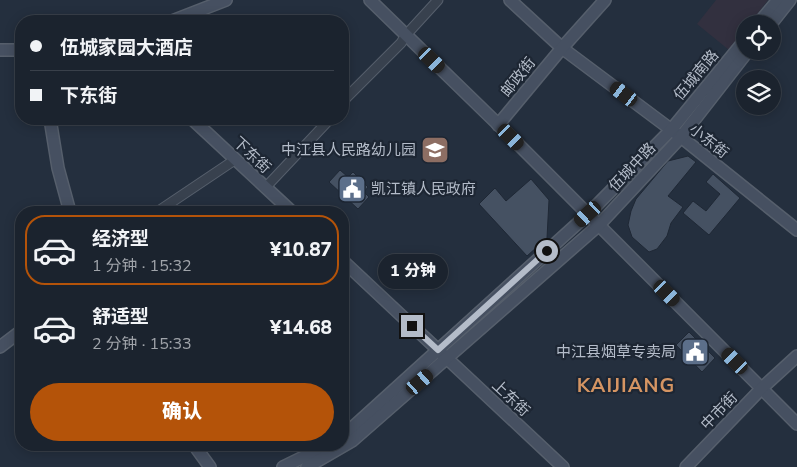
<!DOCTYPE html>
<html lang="zh">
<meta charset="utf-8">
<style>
:root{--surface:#1b232e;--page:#282f3a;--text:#f1f3f6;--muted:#a0a4aa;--line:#39404a;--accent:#b45309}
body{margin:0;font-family:"Nunito Sans","Noto Sans SC",sans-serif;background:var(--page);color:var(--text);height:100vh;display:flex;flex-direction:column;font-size:19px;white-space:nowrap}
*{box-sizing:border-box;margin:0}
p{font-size:16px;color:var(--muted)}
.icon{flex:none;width:28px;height:28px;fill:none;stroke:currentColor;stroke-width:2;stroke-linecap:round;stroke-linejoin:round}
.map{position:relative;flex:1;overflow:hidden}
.drawer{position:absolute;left:15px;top:206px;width:334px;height:245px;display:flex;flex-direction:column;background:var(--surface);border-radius:20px;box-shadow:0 2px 12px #0003,0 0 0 1px var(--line)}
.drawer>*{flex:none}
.banner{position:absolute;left:15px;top:15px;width:334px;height:110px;border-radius:20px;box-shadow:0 2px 12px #0003,0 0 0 1px var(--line);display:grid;align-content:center;height:110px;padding:0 15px;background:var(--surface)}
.buttons{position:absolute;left:736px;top:15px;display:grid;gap:10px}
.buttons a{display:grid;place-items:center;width:45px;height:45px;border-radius:50%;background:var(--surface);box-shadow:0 2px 12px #0003,0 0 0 1px var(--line);font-size:25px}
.end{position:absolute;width:22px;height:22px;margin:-11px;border:6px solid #b4bcc9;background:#111;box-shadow:0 0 0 2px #111}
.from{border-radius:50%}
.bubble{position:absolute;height:35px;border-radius:18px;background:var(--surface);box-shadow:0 2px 12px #0003,0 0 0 1px var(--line);font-size:16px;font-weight:800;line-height:35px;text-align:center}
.car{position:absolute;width:15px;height:30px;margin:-15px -8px;border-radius:6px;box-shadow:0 0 4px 1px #0007;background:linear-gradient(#222 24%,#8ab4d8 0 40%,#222 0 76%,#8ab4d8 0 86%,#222 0)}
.banner b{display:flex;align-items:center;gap:18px;height:48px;font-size:19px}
.banner b+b{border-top:1px solid var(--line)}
.banner i{width:12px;height:12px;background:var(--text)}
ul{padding:9px 0 0;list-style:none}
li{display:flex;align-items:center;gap:15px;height:70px;margin:0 10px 8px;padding:0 5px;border:2px solid transparent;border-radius:20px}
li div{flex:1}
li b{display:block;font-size:19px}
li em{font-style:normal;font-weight:800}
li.current{border-color:var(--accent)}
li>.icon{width:45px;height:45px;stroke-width:1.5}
.action{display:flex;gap:10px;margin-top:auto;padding:10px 15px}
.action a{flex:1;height:58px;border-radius:30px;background:var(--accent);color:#fff;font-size:20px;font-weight:800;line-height:58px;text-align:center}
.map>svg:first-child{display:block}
.medical{fill:#32303f}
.building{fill:#455162;stroke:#1f2835}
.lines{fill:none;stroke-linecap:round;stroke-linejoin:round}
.street-casing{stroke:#565f6c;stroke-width:11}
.secondary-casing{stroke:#565f6c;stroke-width:14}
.street{stroke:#38414e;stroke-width:9}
.secondary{stroke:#465061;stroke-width:11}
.route{stroke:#b4bcc9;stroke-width:6}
.labels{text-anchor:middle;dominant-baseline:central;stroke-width:4.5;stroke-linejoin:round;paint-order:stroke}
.street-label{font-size:15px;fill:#b4bcc9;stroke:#1d2633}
.poi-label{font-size:15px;fill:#b4bcc9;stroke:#1d2633;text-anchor:end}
.district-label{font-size:20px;font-weight:bold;letter-spacing:1px;fill:#d59563;stroke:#1d2633}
</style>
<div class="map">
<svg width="797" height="467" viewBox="0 0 797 467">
<rect width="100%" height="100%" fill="#242f3e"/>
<!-- medical -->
<path class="medical" d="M716 0H768L750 24H745V29L729 50 697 24Z"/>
<!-- building -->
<g class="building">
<path d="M688 156 696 162 668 196 683 207 671 223 667 236 657 249 649 252 632 237 628 225 631 211 636 199 668 161Z"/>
<path d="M340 170 348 177 353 172 368 187 364 192 369 197 358 209 329 182Z"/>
<path d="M713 174 740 198 709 235 683 213 693 201 706 211 720 194 706 182Z"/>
<path d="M531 179 549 200 547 238 527 256 479 204 495 188 506 201Z"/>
<path d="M689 332 715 358 702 372 676 345Z"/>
</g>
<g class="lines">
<defs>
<g id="street">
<path d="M342 106 346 98 401 43 406 35 438 0"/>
<path d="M265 188 330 119"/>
<path d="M157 212 236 159"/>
</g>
<g id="secondary">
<path d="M370 0 511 137 797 424"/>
<path d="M510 0 562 48 681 137 797 230"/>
<path d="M172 21 226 0"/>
<path d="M758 24 778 0"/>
<path d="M771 24 790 0"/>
<path d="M0 50H21"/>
<path d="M53 119 51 125 58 168 70 212"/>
<path d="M192 119 292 212"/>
<path d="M498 125 562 48 605 0"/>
<path d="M342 260 563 467"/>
<path d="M0 347 21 331"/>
<path d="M342 437 588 214 671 130 745 40"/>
<path d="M194 445 210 467"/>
<path d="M283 467 328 445"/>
<path d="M307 467 352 441 599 225 681 137 748 51"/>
<path d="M686 467 762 388 797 356"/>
</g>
</defs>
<!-- street casing -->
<use href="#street" class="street-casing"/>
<!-- secondary casing -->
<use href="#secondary" class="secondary-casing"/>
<!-- street -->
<use href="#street" class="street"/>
<!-- secondary -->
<use href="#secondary" class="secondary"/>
</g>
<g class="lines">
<!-- route -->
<path class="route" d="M412 326 438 350 547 251"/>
</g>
<!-- icons -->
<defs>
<symbol id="school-square" viewBox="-11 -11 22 22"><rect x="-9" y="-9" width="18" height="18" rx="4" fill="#8d6e63" stroke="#1d2633"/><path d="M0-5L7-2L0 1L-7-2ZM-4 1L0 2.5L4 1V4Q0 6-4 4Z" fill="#fff"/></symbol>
<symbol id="civic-square" viewBox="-11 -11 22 22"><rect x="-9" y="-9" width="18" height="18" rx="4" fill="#5c6f8a" stroke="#1d2633"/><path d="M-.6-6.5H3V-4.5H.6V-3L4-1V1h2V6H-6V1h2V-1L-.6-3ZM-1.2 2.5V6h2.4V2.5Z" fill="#fff"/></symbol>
</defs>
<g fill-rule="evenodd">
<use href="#school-square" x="419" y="134" width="32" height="32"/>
<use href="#civic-square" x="336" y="173" width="32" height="32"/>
<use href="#civic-square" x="679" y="336" width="32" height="32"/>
</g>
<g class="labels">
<!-- street labels -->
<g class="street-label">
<text transform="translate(696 75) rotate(-50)">伍城南路</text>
<text transform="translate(518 77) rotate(-51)">邮政街</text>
<text transform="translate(709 141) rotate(38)">小东街</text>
<text transform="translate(252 155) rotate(43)">下东街</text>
<text transform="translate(632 167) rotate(-47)">伍城中路</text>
<text transform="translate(511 398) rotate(43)">上东街</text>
<text transform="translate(719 411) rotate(-46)">中市街</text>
</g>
<!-- poi labels -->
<g class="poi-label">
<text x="416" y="150">中江县人民路幼儿园</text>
<text x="371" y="189" text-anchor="start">凯江镇人民政府</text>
<text x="676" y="352">中江县烟草专卖局</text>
</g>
<!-- district labels -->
<g class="district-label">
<text x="626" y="385">KAIJIANG</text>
</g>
</g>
</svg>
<div class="buttons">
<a><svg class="icon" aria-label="locate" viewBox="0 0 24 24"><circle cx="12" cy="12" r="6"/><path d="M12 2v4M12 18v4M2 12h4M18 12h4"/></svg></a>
<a><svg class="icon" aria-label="layers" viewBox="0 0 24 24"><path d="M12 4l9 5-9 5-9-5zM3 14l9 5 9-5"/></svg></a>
</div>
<i class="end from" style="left:547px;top:251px"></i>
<i class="end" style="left:412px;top:326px"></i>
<div class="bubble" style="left:378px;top:254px;width:70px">1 分钟</div>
<i class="car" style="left:432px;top:60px;rotate:134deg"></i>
<i class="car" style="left:624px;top:94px;rotate:307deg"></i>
<i class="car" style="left:511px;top:137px;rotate:135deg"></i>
<i class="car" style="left:588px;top:214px;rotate:228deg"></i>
<i class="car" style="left:667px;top:293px;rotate:135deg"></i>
<i class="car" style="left:735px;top:361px;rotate:315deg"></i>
<i class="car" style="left:420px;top:382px;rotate:49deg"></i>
<div class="banner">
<b><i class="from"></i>伍城家园大酒店</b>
<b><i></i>下东街</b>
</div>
<section class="drawer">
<ul>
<li class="current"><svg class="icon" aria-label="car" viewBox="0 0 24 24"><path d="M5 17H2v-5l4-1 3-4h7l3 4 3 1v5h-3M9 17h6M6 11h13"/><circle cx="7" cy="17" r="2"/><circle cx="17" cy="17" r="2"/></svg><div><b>经济型</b><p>1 分钟 · 15:32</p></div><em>¥10.87</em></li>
<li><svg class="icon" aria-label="car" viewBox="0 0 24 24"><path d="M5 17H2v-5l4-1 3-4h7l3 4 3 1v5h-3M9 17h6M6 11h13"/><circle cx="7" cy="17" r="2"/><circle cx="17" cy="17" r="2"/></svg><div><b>舒适型</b><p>2 分钟 · 15:33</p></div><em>¥14.68</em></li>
</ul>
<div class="action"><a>确认</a></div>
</section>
</div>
